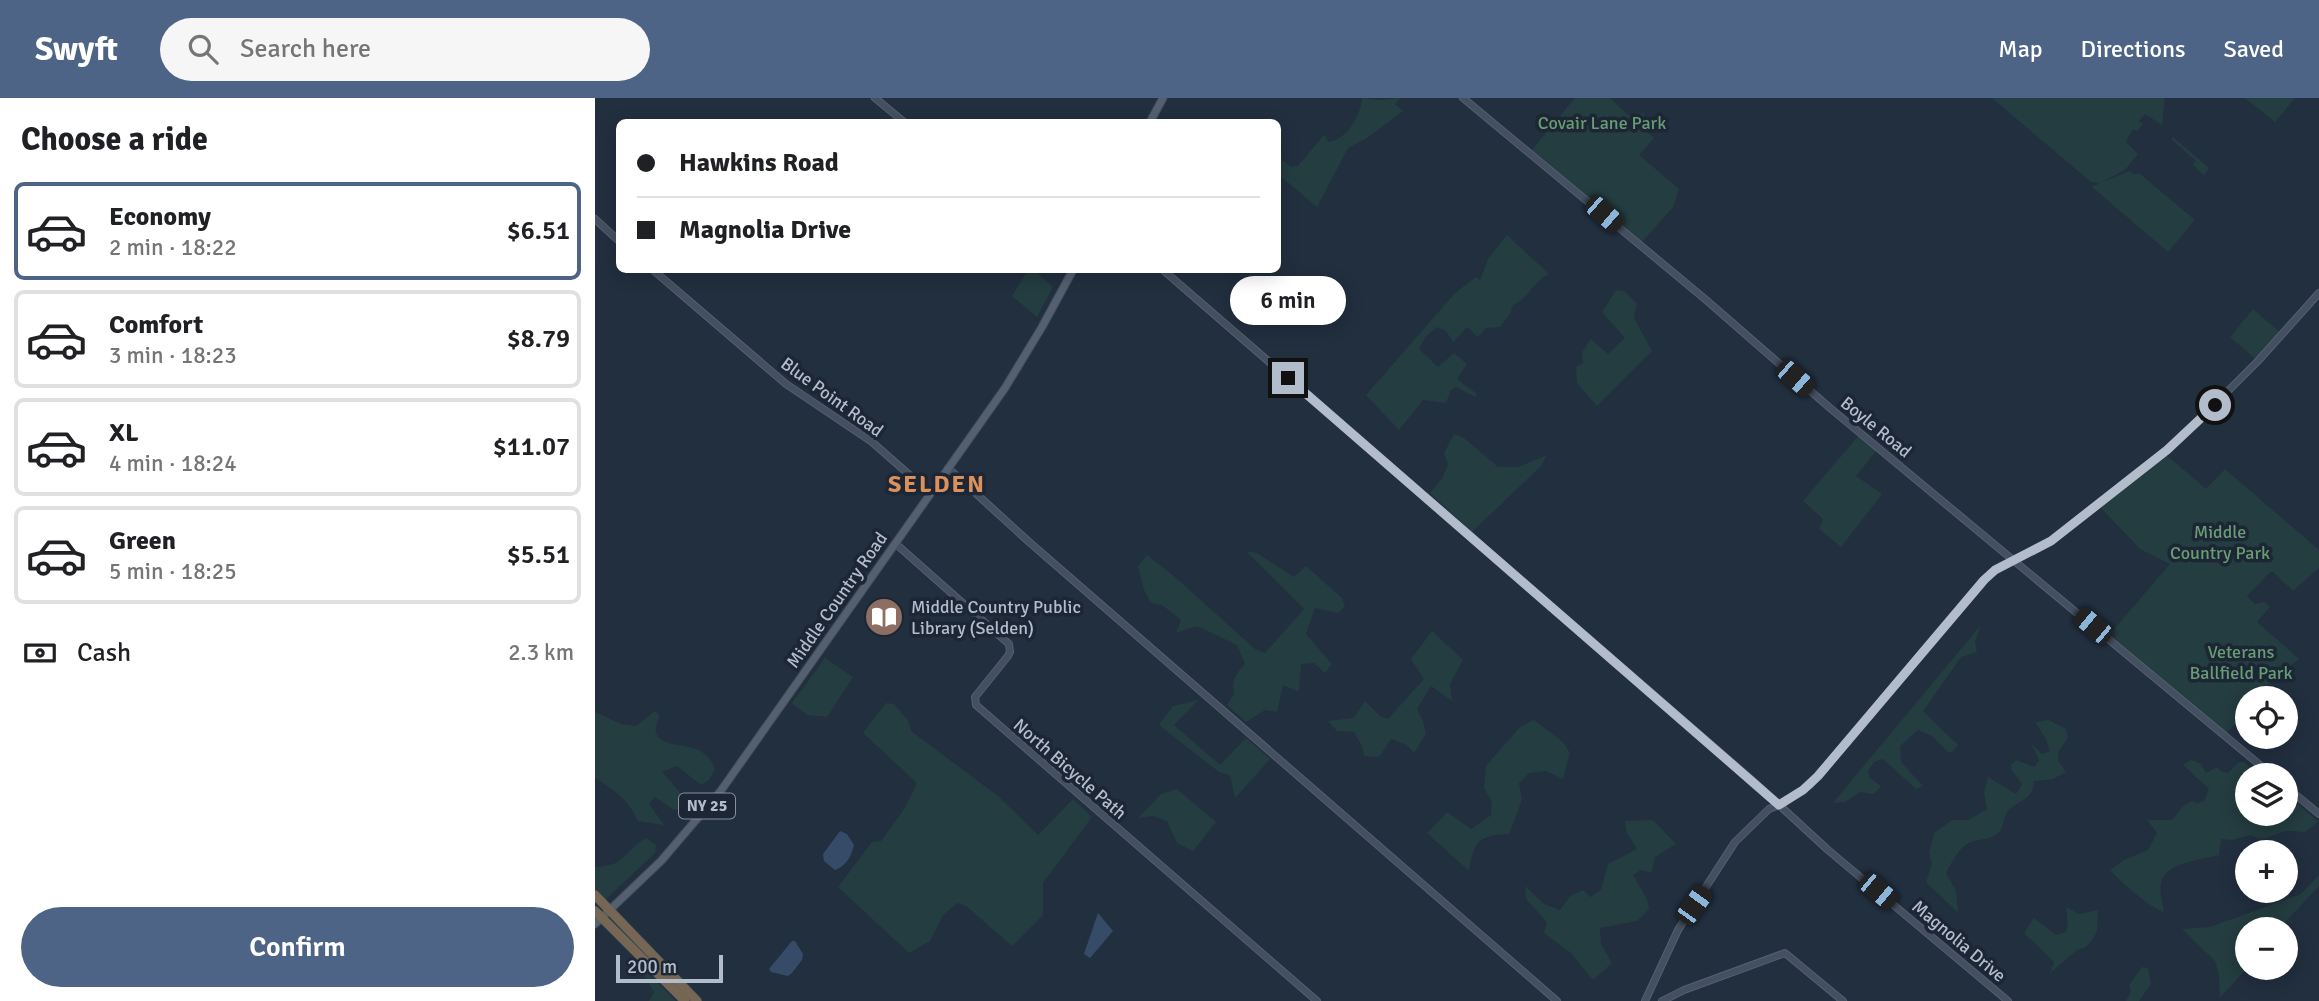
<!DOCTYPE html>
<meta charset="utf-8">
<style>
:root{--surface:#fff;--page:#f6f6f6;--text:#202124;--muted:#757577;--line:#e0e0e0;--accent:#4d6486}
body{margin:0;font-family:Signika,sans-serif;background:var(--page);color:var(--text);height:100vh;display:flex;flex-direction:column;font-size:26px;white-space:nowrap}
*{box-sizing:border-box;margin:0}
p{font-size:23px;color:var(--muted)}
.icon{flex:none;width:38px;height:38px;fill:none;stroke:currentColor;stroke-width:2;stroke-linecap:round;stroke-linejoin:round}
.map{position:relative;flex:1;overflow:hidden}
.sheet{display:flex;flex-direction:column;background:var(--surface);width:595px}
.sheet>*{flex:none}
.banner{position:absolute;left:21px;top:21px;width:665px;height:154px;border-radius:10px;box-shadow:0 4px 18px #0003;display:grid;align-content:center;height:154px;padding:0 21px;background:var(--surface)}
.fabs{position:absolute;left:1640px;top:588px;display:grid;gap:14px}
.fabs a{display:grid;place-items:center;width:63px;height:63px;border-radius:50%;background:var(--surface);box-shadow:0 4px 18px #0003;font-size:35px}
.scale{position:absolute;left:21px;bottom:18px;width:107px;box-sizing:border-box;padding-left:7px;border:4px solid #b2bcca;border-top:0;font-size:19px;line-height:24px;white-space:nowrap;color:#b2bcca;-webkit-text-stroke:5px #1c2634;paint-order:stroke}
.end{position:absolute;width:32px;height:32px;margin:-16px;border:9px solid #b2bcca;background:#111;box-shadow:0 0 0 4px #111}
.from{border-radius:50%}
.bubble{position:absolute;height:49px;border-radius:24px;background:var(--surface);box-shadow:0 4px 18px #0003;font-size:23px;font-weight:600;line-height:49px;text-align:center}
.car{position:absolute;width:21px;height:42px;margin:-21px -10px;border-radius:9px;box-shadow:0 0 5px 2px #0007;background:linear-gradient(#222 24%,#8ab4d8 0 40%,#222 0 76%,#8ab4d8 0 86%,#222 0)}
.banner b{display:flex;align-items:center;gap:24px;height:66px;font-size:26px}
.banner b+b{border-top:2px solid var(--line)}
.banner i{width:18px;height:18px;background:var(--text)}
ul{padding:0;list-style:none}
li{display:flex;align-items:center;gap:21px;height:98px;margin:0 14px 10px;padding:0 7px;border:4px solid var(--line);border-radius:10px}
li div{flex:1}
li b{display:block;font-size:26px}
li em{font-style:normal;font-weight:600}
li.current{border-color:var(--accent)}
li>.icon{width:63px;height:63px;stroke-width:1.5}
h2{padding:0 21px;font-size:32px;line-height:84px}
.pay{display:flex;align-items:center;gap:18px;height:77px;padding:0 21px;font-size:26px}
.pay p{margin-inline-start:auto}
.cta{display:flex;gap:14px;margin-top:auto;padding:14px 21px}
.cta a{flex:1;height:80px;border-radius:42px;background:var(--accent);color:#fff;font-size:28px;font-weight:600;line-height:80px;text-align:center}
header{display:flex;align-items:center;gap:42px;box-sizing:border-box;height:98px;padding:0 35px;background:var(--accent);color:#fff}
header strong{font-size:33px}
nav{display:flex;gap:38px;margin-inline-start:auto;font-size:24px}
.search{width:490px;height:63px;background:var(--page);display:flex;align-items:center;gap:18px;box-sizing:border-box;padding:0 24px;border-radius:38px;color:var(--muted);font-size:26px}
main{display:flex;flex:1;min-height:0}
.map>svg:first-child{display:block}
.green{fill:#243d40}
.water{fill:#354b67}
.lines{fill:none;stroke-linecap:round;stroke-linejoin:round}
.secondary-casing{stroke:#555f6d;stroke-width:8}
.primary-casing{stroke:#404a58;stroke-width:9}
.highway-casing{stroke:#424c5a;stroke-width:10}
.secondary{stroke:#445062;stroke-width:6}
.primary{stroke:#54606f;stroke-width:7}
.highway{stroke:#756753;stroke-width:9}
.route{stroke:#b2bcca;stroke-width:9}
.labels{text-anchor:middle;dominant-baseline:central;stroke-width:7;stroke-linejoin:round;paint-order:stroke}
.shield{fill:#1c2634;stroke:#858f9d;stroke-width:2}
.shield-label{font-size:16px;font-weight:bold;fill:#b2bcca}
.park-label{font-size:18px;fill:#689c73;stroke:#1c2634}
.street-label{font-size:18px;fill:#b2bcca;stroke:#1c2634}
.poi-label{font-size:18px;fill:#b2bcca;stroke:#1c2634;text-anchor:start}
.district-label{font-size:24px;font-weight:bold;letter-spacing:2px;fill:#db915c;stroke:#1c2634}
</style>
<header>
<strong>Swyft</strong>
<div class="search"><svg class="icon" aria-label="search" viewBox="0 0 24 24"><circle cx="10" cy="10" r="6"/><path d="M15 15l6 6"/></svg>Search here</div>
<nav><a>Map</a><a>Directions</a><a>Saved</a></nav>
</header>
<main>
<section class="sheet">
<h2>Choose a ride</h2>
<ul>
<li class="current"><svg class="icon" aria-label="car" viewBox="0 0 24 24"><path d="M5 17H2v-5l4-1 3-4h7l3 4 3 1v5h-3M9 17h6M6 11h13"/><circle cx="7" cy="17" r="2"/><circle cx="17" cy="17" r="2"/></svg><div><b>Economy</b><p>2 min · 18:22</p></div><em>$6.51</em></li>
<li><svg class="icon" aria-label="car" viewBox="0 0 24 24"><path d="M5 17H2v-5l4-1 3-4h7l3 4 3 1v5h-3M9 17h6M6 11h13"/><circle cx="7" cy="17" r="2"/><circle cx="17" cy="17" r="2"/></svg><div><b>Comfort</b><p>3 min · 18:23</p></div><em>$8.79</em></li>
<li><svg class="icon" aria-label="car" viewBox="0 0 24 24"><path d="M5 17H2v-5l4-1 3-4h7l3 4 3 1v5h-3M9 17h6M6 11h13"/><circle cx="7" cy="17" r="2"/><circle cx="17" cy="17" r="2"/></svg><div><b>XL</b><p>4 min · 18:24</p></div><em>$11.07</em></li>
<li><svg class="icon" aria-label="car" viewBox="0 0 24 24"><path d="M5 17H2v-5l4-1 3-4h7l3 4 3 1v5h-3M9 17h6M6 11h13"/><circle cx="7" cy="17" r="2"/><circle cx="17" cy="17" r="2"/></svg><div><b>Green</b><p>5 min · 18:25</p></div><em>$5.51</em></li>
</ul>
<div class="pay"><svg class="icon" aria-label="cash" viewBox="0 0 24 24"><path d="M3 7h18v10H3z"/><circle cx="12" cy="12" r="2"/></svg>Cash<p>2.3 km</p></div>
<div class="cta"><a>Confirm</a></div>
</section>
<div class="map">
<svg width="1724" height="903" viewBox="0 0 1724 903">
<rect width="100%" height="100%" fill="#222f3f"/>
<!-- green -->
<g class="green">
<path d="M767 0 784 2 805 0 800 6 808 13 772 40 753 50 722 109 683 76V59L696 69 703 68 727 39 730 37 733 44C752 42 766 17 767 0Z"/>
<path d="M980 0H1015L1033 17 1049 15C1049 26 1050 33 1059 40L1044 57 1084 91 1078 109 1046 145 937 52Z"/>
<path d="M1397 0H1570L1567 27 1550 16 1544 23 1548 26 1542 33 1538 31 1531 44 1543 56 1530 72 1507 84 1535 73 1540 77 1544 75 1600 122 1573 154 1497 89 1505 85 1496 84Z"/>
<path d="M1650 0H1700L1680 24Z"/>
<path d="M1578 39 1614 70 1609 77 1598 67 1601 63 1576 41Z"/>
<path d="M912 137 954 176C936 185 936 199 918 207L915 216 905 229 891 230 883 239 872 229 858 244 851 233 842 229 831 238 824 251 843 269 859 255 872 266 862 281 882 296 880 299 861 289 856 292 851 305 828 302 804 332 771 297 860 195 881 179 885 182 893 161Z"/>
<path d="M433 172H439L458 189 442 219 417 198Z"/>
<path d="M1021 192 1029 193 1042 206 1039 220 1057 253 1002 308 982 285 981 269 988 265 987 254 996 241 1013 256 1030 240 1007 214Z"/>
<path d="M1658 211 1687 236 1663 263 1635 239Z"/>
<path d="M859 336 869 340 903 369H923L952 357 946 368 877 434 835 395 847 381 853 366 849 355Z"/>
<path d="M1265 336 1282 352 1261 378 1287 396 1246 449 1224 431 1228 421 1208 403Z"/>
<path d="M1569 355 1611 391 1630 371 1724 452V470L1698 493 1678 474H1675L1652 498 1660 506 1669 504 1675 509 1662 524 1704 561 1678 581 1662 600H1652V612L1631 636 1513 538 1575 466 1545 451 1505 409Z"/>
<path d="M651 453 662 455 699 479 711 468 747 500 750 508 743 515 720 510 711 536 737 566 730 575 719 565 706 566 704 594 688 587 682 614 670 612 651 624 632 607 639 596C636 582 641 576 650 566L642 547 602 528 581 535 586 522 567 507 556 505 549 492 543 468 552 457 580 479 660 551 670 555 709 511Z"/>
<path d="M1386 527 1380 544 1382 554 1366 559 1328 613 1363 647 1358 653 1354 655 1337 638 1323 632 1305 648 1306 664 1328 688 1321 691 1288 661 1279 664 1273 673 1275 680 1286 688 1279 696 1265 694 1250 704 1238 705Z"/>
<path d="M837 533 868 562 855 586 857 603 836 588 822 611 828 623 831 636 819 655 812 647 796 641 784 659 769 658 767 648 759 634 742 633 733 623 759 620 770 603 784 617 793 621 829 581 816 561Z"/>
<path d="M230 560 258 579 232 619 212 617 197 605Z"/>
<path d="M603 602 579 627 625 667 651 640 675 661 640 700 635 677 624 674 564 627 578 608Z"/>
<path d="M291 605 299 606 313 622 316 633 403 698 443 737 478 701 497 719 448 785V817L417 848 371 808 362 805 348 817 335 843 314 855 243 789 277 744 286 743 310 710 322 685 268 635Z"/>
<path d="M60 613 65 618C48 649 85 645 101 651 110 654 117 663 120 671L114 682 106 687 82 668 67 674 91 701 87 711 79 712 60 699 54 706 69 727 43 723C34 702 19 692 0 680V614L26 626 41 628Z"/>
<path d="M939 622 968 644 975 655 968 681 951 673 934 675 924 685 927 702 914 736C882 737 879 744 874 773L832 735 852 714 876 731 896 717 897 704 889 690 891 668 925 629Z"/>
<path d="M1454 622 1471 631 1473 639 1464 653 1463 662 1471 674 1458 681 1439 683C1438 701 1427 701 1416 710 1408 716 1410 727 1404 734 1397 741 1388 741 1379 743 1364 747 1358 763 1351 775L1361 793 1363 815 1331 784 1337 766 1334 755 1339 735 1357 722H1374L1392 711 1389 695 1393 679 1421 696 1427 686 1417 673 1416 667 1421 662 1439 669 1444 662 1436 645 1447 656 1455 653 1451 641 1440 624Z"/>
<path d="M1596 662 1606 666 1611 675 1622 669 1627 674 1633 675 1644 664H1649L1664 677H1652V716H1690L1691 695 1723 724 1710 734C1704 734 1697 732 1691 733 1677 736 1670 745 1656 737L1637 742 1626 741 1624 757C1607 762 1569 764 1566 786 1564 794 1568 805 1569 814 1559 813 1522 781 1515 772L1529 762 1553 752 1562 735 1552 722H1577L1588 708 1597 703 1602 705 1609 703 1614 691 1588 667Z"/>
<path d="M582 691 621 724 598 753 582 745 572 723 558 718 543 720 566 696Z"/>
<path d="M1058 722 1081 746 1060 759 1056 775 1046 772 1038 777 1052 801 1054 811 1042 823 1005 830 1006 846 1017 865 998 882 976 855 949 835 952 824 931 801 930 788 949 806 965 812 975 798 988 792 995 799 1006 792 1013 766 1042 751 1032 735 1030 723Z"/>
<path d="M51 740 61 747 60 755 9 803 0 794V769C32 768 28 753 51 740Z"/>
<path d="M1724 777V788L1684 831H1652V870L1625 900 1624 877 1620 863 1587 831 1615 829 1706 796Z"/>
<path d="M1471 809 1484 816 1503 812 1502 833 1497 842 1491 849 1482 852 1455 875 1459 864 1429 835 1439 820 1461 837 1471 834 1473 827Z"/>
<path d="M41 864 81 903H54L59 894Z"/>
<path d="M1547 869 1553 870 1556 886 1544 903H1531L1536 893 1534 887Z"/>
</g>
<!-- water -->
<g class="water">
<path d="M245 733 252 736 259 747C256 759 251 768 240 772L229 763 228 756Z"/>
<path d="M503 815 518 833 495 860 489 856Z"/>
<path d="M197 843H200L208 856 207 862 197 875 193 878 176 874 174 871Z"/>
</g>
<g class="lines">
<defs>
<g id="secondary">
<path d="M280 0 309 24"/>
<path d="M868 0 1110 201 1235 310 1677 677"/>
<path d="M0 121 24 143"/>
<path d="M58 172 191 286 277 344 335 395"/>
<path d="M568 172 1158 683 1233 752 1413 903"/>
<path d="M353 370 433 443 962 903"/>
<path d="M301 446 414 546 415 554 413 558 380 599 381 607 722 903"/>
<path d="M1690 688 1724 716"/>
<path d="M1050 903 1083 832 1140 744 1174 711 1184 707 1215 687 1389 482 1400 472 1456 443 1572 352 1603 323 1663 263 1724 195"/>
<path d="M1067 903 1089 892 1190 855 1248 903"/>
</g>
<g id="primary">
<path d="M555 24 568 0"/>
<path d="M0 826 66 763 125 694 410 290 447 229 478 172"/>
</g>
<g id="highway">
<path d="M0 797 102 903"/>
<path d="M0 813 90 903"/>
</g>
</defs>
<!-- secondary casing -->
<use href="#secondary" class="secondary-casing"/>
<!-- primary casing -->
<use href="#primary" class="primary-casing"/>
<!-- highway casing -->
<use href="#highway" class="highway-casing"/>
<!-- secondary -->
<use href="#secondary" class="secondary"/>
<!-- primary -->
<use href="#primary" class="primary"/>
<!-- highway -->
<use href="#highway" class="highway"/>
</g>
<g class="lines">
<!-- route -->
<path class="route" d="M693 280 1184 707 1208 692 1223 678 1389 482 1400 472 1456 443 1572 352 1620 307"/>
</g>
<!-- icons -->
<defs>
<symbol id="library-disc" viewBox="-11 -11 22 22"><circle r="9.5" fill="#8d6e63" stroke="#1c2634"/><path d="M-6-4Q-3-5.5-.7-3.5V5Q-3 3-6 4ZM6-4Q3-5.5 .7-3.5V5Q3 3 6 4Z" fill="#fff"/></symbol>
</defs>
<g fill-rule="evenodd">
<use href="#library-disc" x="267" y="497" width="44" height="44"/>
</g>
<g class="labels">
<!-- shield labels -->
<rect class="shield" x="84" y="695.5" width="56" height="25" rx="5"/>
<g class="shield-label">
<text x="112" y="708">NY 25</text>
</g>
<!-- park labels -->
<g class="park-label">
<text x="1007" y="25">Covair Lane Park</text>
<text x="1625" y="434">Middle<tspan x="1625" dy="21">Country Park</tspan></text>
<text x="1646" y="554">Veterans<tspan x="1646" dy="21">Ballfield Park</tspan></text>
</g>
<!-- street labels -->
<g class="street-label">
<text transform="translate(237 299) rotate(36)">Blue Point Road</text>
<text transform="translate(1281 329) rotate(39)">Boyle Road</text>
<text transform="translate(242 502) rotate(-55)">Middle Country Road</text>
<text transform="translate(475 671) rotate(41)">North Bicycle Path</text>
<text transform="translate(1364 843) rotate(40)">Magnolia Drive</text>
</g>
<!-- poi labels -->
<g class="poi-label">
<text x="316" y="509">Middle Country Public<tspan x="316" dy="21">Library (Selden)</tspan></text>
</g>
<!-- district labels -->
<g class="district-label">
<text x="342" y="386">SELDEN</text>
</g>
</g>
</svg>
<div class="fabs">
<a><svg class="icon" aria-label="locate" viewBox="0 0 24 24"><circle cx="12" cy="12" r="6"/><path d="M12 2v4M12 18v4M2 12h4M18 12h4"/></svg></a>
<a><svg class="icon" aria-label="layers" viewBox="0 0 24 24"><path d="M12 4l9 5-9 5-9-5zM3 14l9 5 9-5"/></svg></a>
<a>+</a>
<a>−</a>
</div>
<div class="scale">200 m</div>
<i class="end from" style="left:1620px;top:307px"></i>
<i class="end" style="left:693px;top:280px"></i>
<div class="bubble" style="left:635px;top:178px;width:116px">6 min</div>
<i class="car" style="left:1009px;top:116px;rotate:131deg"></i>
<i class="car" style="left:1200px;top:280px;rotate:131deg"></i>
<i class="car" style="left:1498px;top:528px;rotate:310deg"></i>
<i class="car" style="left:1283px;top:793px;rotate:130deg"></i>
<i class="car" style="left:1099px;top:807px;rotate:36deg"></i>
<div class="banner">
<b><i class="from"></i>Hawkins Road</b>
<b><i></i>Magnolia Drive</b>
</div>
</div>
</main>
